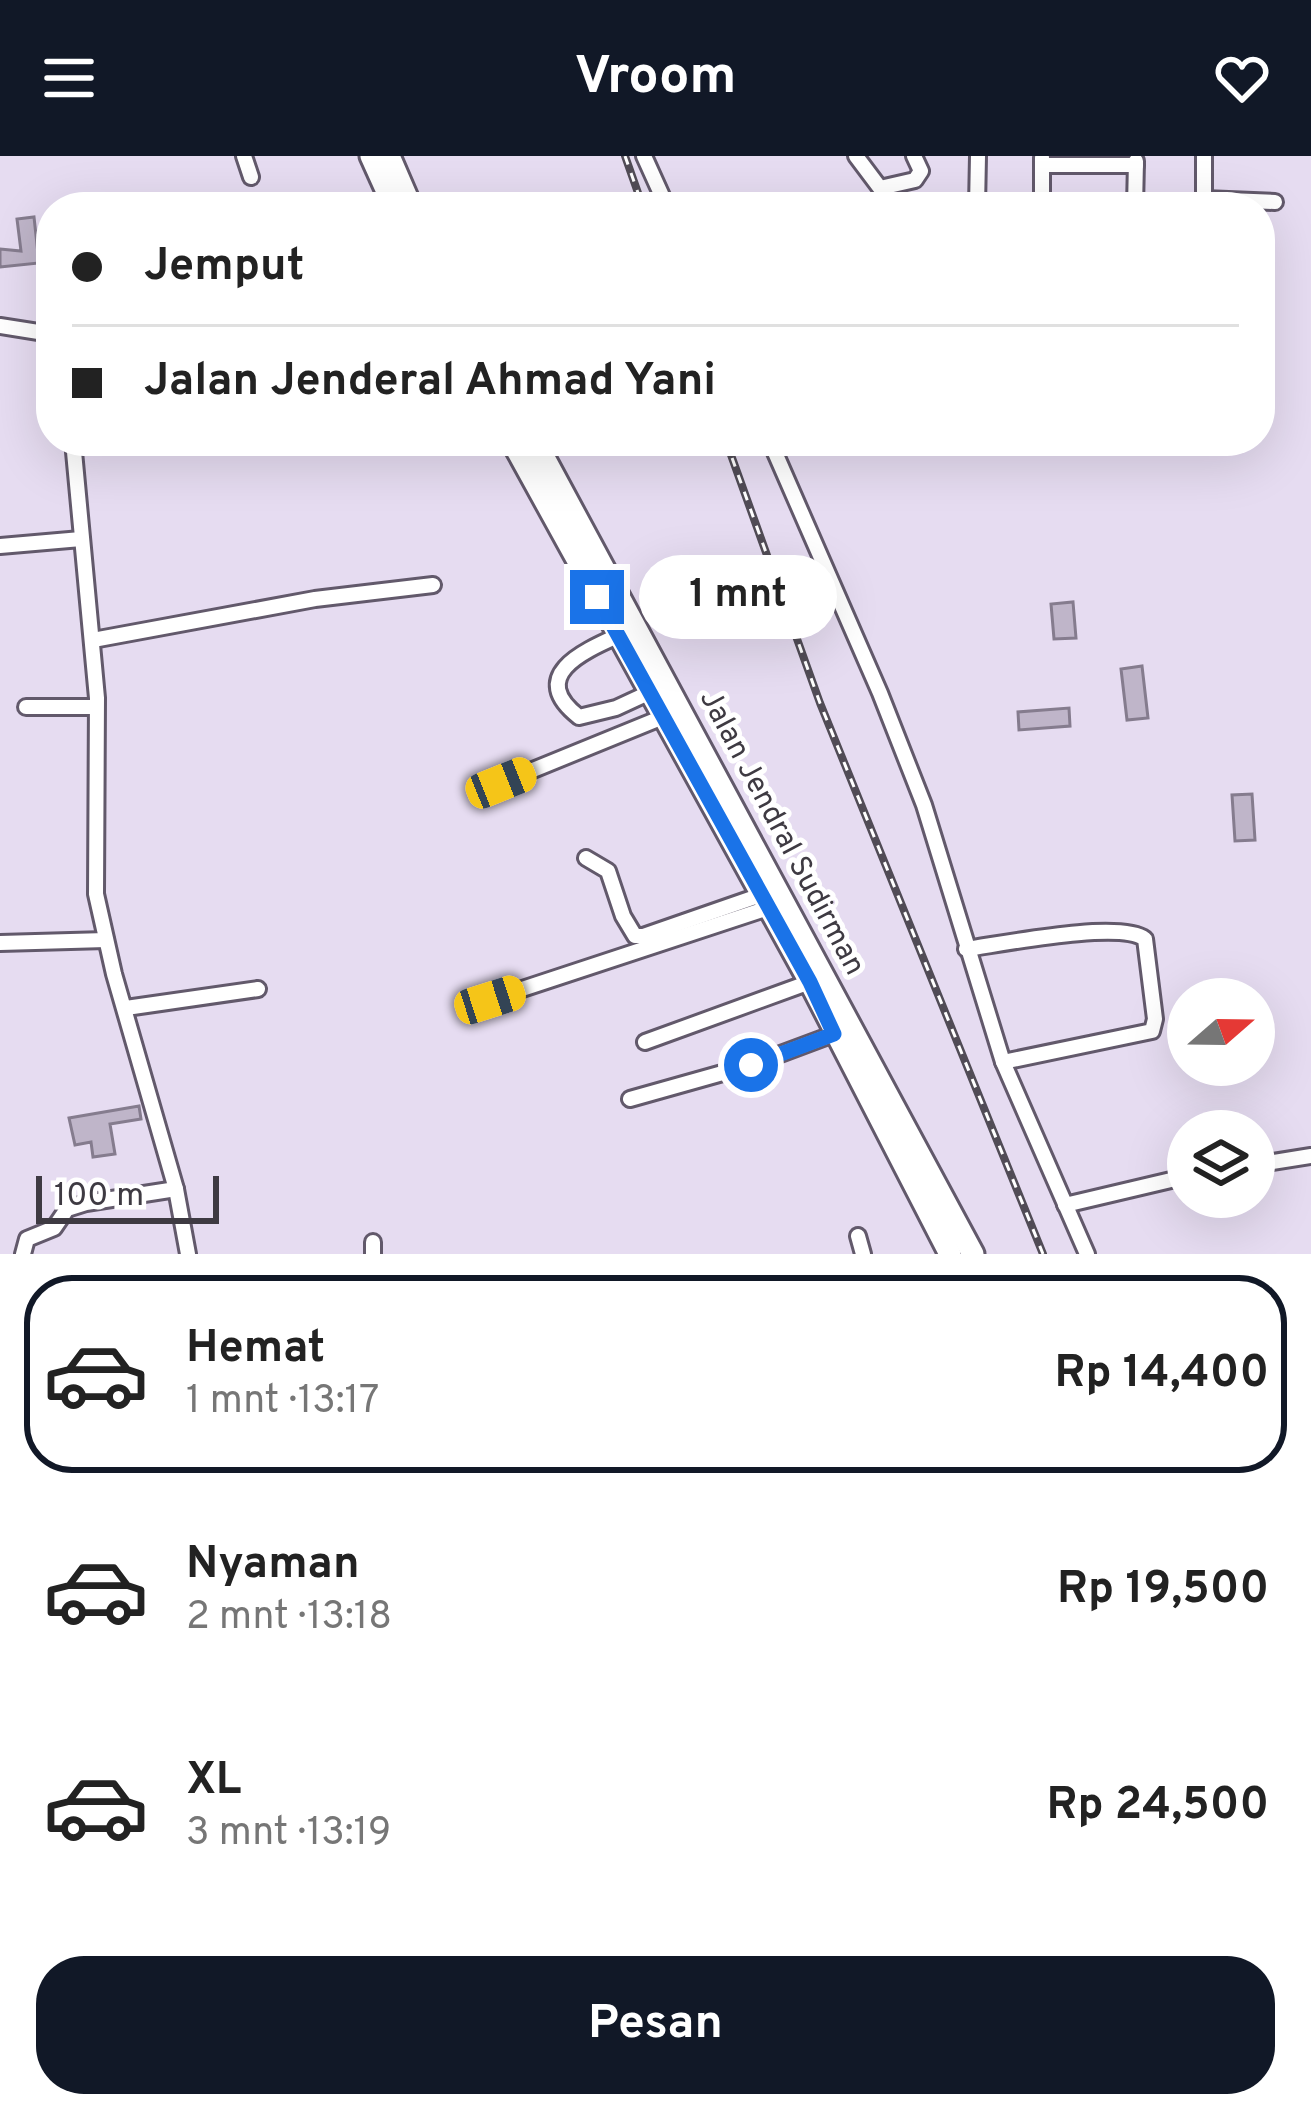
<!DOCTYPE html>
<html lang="id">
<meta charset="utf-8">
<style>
:root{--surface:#fff;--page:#f2f2f2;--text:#222;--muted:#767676;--line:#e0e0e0;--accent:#111827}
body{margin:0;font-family:Overpass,sans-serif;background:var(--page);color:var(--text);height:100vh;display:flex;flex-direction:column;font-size:45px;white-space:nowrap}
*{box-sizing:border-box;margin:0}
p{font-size:39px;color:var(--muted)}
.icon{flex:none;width:66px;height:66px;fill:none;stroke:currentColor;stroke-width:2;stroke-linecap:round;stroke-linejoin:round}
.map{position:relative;height:1098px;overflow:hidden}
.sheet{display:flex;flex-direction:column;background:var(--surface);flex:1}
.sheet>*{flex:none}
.hud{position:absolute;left:36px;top:36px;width:1239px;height:264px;border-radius:48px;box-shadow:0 12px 48px #0002;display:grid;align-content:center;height:264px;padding:0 36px;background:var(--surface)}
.needle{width:78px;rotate:70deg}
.tools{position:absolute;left:1167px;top:822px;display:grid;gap:24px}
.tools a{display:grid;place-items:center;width:108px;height:108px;border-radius:50%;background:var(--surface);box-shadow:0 12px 48px #0002;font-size:60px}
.scale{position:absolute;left:36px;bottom:30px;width:183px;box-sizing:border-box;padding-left:12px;border:6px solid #3e3a42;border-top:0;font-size:33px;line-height:42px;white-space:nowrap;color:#3e3a42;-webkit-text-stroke:9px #fff;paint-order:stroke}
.end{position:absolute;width:54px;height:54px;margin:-27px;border:15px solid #1a73e8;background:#fff;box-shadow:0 0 0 6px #fff}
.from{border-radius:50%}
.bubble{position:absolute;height:84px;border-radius:42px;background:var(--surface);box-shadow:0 12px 48px #0002;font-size:39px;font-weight:700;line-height:84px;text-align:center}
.car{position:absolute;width:36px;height:72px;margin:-36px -18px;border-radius:15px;box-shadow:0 0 9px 3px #0007;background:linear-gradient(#f5c518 24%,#345 0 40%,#f5c518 0 76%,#345 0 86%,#f5c518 0)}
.hud b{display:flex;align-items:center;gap:42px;height:114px;font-size:45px}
.hud b+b{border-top:3px solid var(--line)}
.hud i{width:30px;height:30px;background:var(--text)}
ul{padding:21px 0 0;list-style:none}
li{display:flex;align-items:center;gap:36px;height:198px;margin:0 24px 18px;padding:0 12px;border:6px solid transparent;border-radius:48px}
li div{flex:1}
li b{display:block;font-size:45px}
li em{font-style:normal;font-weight:700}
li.selected{border-color:var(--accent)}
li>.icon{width:108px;height:108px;stroke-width:1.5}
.primary-button{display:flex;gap:24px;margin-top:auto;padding:24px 36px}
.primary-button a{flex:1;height:138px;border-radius:48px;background:var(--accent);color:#fff;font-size:48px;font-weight:700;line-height:138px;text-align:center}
header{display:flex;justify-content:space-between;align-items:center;height:156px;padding:0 36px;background:var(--accent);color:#fff;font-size:54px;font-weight:700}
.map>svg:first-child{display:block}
.building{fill:#bfb5c9;stroke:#857c8e;stroke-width:3}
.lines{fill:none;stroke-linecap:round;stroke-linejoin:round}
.minor-casing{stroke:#62596b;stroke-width:20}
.highway-casing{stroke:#62596b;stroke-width:27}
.minor{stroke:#fff;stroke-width:14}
.highway{stroke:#fff;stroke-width:21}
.rail-casing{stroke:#514c56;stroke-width:8}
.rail{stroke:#fff;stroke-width:3;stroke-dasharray:9;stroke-linecap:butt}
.route{stroke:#1a73e8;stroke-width:15}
.labels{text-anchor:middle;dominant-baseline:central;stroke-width:10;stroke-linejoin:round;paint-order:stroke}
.street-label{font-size:30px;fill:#3e3a42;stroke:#fff}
</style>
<header><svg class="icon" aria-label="menu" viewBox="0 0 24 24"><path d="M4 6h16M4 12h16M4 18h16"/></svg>Vroom<svg class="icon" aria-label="heart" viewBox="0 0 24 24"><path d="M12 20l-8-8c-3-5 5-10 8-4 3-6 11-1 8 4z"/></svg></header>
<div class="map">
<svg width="1311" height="1098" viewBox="0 0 1311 1098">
<rect width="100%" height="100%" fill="#e6dcf1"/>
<!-- building -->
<g class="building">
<path d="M34 61 39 107 0 111V93L21 95 17 63Z"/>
<path d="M1073 446 1076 482 1054 483 1051 448Z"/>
<path d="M1142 510 1148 562 1127 564 1121 513Z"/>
<path d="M1069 552 1070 570 1019 574 1018 556Z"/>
<path d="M1252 638 1255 684 1235 685 1232 639Z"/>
<path d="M139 950 141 963 110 968 115 998 93 1001 91 986 75 989 69 962Z"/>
</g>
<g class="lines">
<defs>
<g id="minor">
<path d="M244 0 251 21"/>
<path d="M644 0 667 51"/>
<path d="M856 0 880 32 915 24 921 15 914 0"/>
<path d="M1042 9H1136"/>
<path d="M1204 43 1275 46"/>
<path d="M1204 49V0"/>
<path d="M977 51 978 0"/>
<path d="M1042 51V2"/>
<path d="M1135 51 1136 5"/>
<path d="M0 170 51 178"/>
<path d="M73 285 97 542 96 738 114 818 176 1033 188 1098"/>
<path d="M770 285 880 537 924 649 1003 906 1087 1098"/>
<path d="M0 390 81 383"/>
<path d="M624 477C589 493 524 518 579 561L616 552 657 533"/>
<path d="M93 484 315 443 433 429"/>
<path d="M26 551H96"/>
<path d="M501 627 663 561"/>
<path d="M586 702 608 715 623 760 635 780H643L761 739"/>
<path d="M0 787 106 784"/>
<path d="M966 793C1002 788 1120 764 1145 783L1155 863 1152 875 1003 906"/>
<path d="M489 844 768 752"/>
<path d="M126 852 258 833"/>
<path d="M645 886 810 826"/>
<path d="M630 943 751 909 834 878"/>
<path d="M1254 1009 1311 1000"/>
<path d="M1065 1049 1188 1020"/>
<path d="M858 1080 863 1098"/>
<path d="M373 1086V1098"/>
<path d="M23 1098 27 1083 54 1072 67 1053 86 1047 176 1033"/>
</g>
<g id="highway">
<path d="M371 0 394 51"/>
<path d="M389 0 411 51"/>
<path d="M512 285 810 826 950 1098"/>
<path d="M535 285 973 1098"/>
</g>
</defs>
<!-- minor casing -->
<use href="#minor" class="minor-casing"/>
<!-- highway casing -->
<use href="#highway" class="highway-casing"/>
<!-- minor -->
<use href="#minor" class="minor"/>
<!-- highway -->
<use href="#highway" class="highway"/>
<defs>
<g id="rail">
<path d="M625 0 643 51"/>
<path d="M726 285 820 547 1043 1098"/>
</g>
</defs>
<!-- rail casing -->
<use href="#rail" class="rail-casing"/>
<!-- rail -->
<use href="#rail" class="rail"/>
</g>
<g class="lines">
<!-- route -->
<path class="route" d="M597 441 810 826 834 878 751 909"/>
</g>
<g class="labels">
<!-- street labels -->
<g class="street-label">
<text transform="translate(781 677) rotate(62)">Jalan Jendral Sudirman</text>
</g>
</g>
</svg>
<div class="tools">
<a><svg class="needle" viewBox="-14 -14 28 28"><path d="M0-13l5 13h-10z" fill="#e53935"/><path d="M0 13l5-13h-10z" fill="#767676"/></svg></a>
<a><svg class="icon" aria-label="layers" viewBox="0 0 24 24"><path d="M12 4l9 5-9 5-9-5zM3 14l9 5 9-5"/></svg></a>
</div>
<div class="scale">100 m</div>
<i class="end from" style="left:751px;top:909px"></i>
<i class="end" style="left:597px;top:441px"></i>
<div class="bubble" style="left:639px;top:399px;width:198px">1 mnt</div>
<i class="car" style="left:501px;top:627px;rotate:68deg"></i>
<i class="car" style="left:490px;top:844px;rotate:72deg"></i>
<div class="hud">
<b><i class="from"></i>Jemput</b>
<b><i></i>Jalan Jenderal Ahmad Yani</b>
</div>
</div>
<section class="sheet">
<ul>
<li class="selected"><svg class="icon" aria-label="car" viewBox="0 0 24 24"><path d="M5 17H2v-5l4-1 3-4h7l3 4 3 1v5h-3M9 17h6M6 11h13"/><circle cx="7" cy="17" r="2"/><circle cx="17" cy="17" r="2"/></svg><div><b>Hemat</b><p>1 mnt · 13:17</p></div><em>Rp 14,400</em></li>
<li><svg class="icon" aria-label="car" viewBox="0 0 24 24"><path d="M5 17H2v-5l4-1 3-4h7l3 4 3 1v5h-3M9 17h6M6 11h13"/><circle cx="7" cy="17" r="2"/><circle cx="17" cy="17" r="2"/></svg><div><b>Nyaman</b><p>2 mnt · 13:18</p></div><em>Rp 19,500</em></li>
<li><svg class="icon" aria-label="car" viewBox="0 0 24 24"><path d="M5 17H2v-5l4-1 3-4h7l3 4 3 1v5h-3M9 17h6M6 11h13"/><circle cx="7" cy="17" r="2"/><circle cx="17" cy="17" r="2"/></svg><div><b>XL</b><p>3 mnt · 13:19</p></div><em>Rp 24,500</em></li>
</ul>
<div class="primary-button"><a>Pesan</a></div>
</section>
